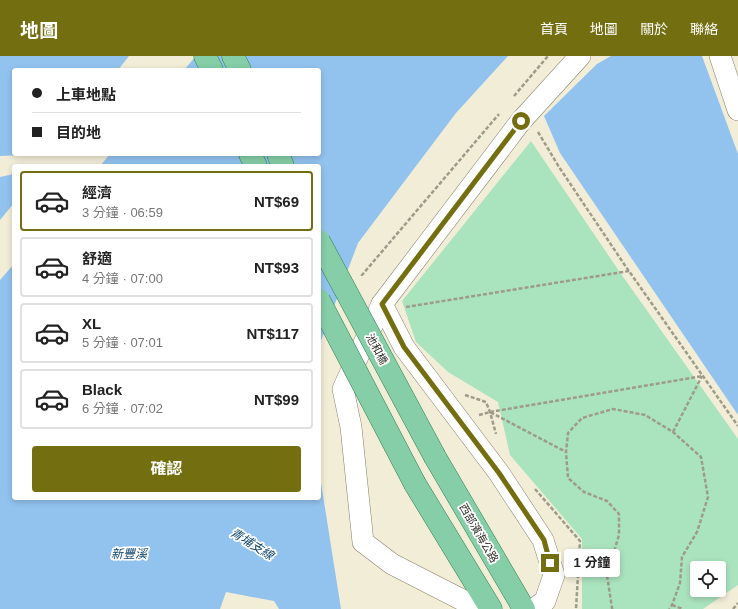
<!DOCTYPE html>
<html lang="zh-TW">
<meta charset="utf-8">
<style>
:root{--surface:#fff;--page:#f2f2f2;--text:#222;--muted:#767676;--line:#e0e0e0;--accent:#736f10}
body{margin:0;font-family:Arial,"Noto Sans TC",sans-serif;background:var(--page);color:var(--text);height:100vh;display:flex;flex-direction:column;font-size:15px;white-space:nowrap}
*{box-sizing:border-box;margin:0}
p{font-size:13px;color:var(--muted)}
.icon{flex:none;width:22px;height:22px;fill:none;stroke:currentColor;stroke-width:2;stroke-linecap:round;stroke-linejoin:round}
.map{position:relative;flex:1;overflow:hidden}
.panel{position:absolute;left:12px;top:108px;width:309px;height:336px;display:flex;flex-direction:column;background:var(--surface);border-radius:4px;box-shadow:0 2px 6px #0003}
.panel>*{flex:none}
.guide{position:absolute;left:12px;top:12px;width:309px;height:88px;border-radius:4px;box-shadow:0 2px 6px #0003;display:grid;align-content:center;height:88px;padding:0 20px;background:var(--surface)}
.tools{position:absolute;left:690px;top:505px;display:grid;gap:8px}
.tools a{display:grid;place-items:center;width:36px;height:36px;border-radius:4px;background:var(--surface);box-shadow:0 2px 6px #0003;font-size:20px}
.end{position:absolute;width:18px;height:18px;margin:-9px;border:5px solid #736f10;background:#fff;box-shadow:0 0 0 2px #fff}
.from{border-radius:50%}
.bubble{position:absolute;height:28px;border-radius:4px;background:var(--surface);box-shadow:0 2px 6px #0003;font-size:13px;font-weight:700;line-height:28px;text-align:center}
.guide b{display:flex;align-items:center;gap:14px;height:38px;font-size:15px}
.guide b+b{border-top:1px solid var(--line)}
.guide i{width:10px;height:10px;background:var(--text)}
ul{padding:7px 0 0;list-style:none}
li{display:flex;align-items:center;gap:12px;height:60px;margin:0 8px 6px;padding:0 12px;border:2px solid var(--line);border-radius:4px}
li div{flex:1}
li b{display:block;font-size:15px}
li em{font-style:normal;font-weight:700}
li.selected{border-color:var(--accent)}
li>.icon{width:36px;height:36px;stroke-width:1.5}
.primary-button{display:flex;gap:8px;margin-top:auto;padding:8px 20px}
.primary-button a{flex:1;height:46px;border-radius:4px;background:var(--accent);color:#fff;font-size:16px;font-weight:700;line-height:46px;text-align:center}
header{display:flex;align-items:center;gap:24px;box-sizing:border-box;height:56px;padding:0 20px;background:var(--accent);color:#fff}
header strong{font-size:19px}
nav{display:flex;gap:22px;margin-inline-start:auto;font-size:14px}
.map>svg:first-child{display:block}
.green{fill:#aae4be;fill-rule:evenodd}
.water{fill:#92c3ef}
.lines{fill:none;stroke-linecap:round;stroke-linejoin:round}
.minor-casing{stroke:#84806b;stroke-width:22}
.major-casing{stroke:#338053;stroke-width:23}
.path{stroke:#9f9b8b;stroke-width:2.5;stroke-dasharray:4 2;stroke-linecap:butt}
.minor{stroke:#fff;stroke-width:21}
.major{stroke:#86cea7;stroke-width:22}
.major-bridge-casing{stroke:#338053;stroke-width:23;stroke-linecap:butt}
.major-bridge{stroke:#86cea7;stroke-width:22}
.route{stroke:#736f10;stroke-width:5}
.labels{text-anchor:middle;dominant-baseline:central;stroke-width:3.5;stroke-linejoin:round;paint-order:stroke}
.street-label{font-size:11px;fill:#2e2c24;stroke:#fff}
.water-label{font-size:12px;font-style:italic;fill:#0e456e;stroke:#fff}
</style>
<header>
<strong>地圖</strong>
<nav><a>首頁</a><a>地圖</a><a>關於</a><a>聯絡</a></nav>
</header>
<div class="map">
<svg width="738" height="553" viewBox="0 0 738 553">
<rect width="100%" height="100%" fill="#f2edd7"/>
<!-- green -->
<path class="green" d="M531 85 619 215 738 383V529L703 553H582V483L510 399 498 346 448 316 416 286 402 245ZM697 512H719V534H697Z"/>
<!-- water -->
<g class="water">
<path d="M0 0H129L118 14H14V98H47L0 100Z"/>
<path d="M196 0H508L456 57 358 187 319 290V110H100L110 98H319V14H184Z"/>
<path d="M611 0H702L738 98V359L560 97 544 60 597 8Z"/>
<path d="M14 118V147L0 164V121Z"/>
<path d="M14 208V442H319V414L341 553H279L274 545 226 536 220 553H0V224Z"/>
</g>
<g class="lines">
<defs>
<g id="minor">
<path d="M720 0 738 54"/>
<path d="M382 248 404 291 499 417 543 484 554 519 545 545 534 553"/>
<path d="M480 553 392 508 363 486 351 371 343 333 382 248 521 65 580 0"/>
</g>
<g id="major">
<path d="M205 0 212 14"/>
<path d="M233 0 240 14"/>
<path d="M250 98 256 110"/>
<path d="M278 98 283 110"/>
<path d="M435 401 524 553"/>
<path d="M415 428 491 553"/>
</g>
</defs>
<!-- minor casing -->
<use href="#minor" class="minor-casing"/>
<!-- major casing -->
<use href="#major" class="major-casing"/>
<!-- path -->
<g class="path">
<path d="M514 40 548 0"/>
<path d="M538 76 559 111 624 208 738 370"/>
<path d="M362 220V219L499 58"/>
<path d="M406 251 629 215"/>
<path d="M465 339 486 346 490 356 496 378"/>
<path d="M490 356 703 320"/>
<path d="M479 359 490 356 566 396"/>
<path d="M673 376 702 320"/>
<path d="M535 433 580 485 576 553"/>
<path d="M672 549 683 553"/>
<path d="M613 553 612 552 607 519 619 479V458L607 445 584 436 568 422 566 396 568 377 582 362 613 353 645 359 673 376 701 401 708 441 697 476 682 501 680 527 672 549 669 553"/>
<path d="M733 553 738 547"/>
</g>
<!-- minor -->
<use href="#minor" class="minor"/>
<!-- major -->
<use href="#major" class="major"/>
<defs>
<g id="major-bridge">
<path d="M319 185 435 401"/>
<path d="M319 244 415 428"/>
</g>
</defs>
<!-- major-bridge casing -->
<use href="#major-bridge" class="major-bridge-casing"/>
<!-- major-bridge -->
<use href="#major-bridge" class="major-bridge"/>
</g>
<g class="lines">
<!-- route -->
<path class="route" d="M521 65 382 248 404 291 499 417 544 484 550 507"/>
</g>
<g class="labels">
<!-- street labels -->
<g class="street-label">
<text transform="translate(377 293) rotate(62)">池和橋</text>
<text transform="translate(479 477) rotate(60)">西部濱海公路</text>
</g>
<!-- water labels -->
<g class="water-label">
<text transform="translate(252 488) rotate(32)">青埔支線</text>
<text x="129" y="498">新豐溪</text>
</g>
</g>
</svg>
<div class="tools">
<a><svg class="icon" aria-label="locate" viewBox="0 0 24 24"><circle cx="12" cy="12" r="6"/><path d="M12 2v4M12 18v4M2 12h4M18 12h4"/></svg></a>
</div>
<i class="end from" style="left:521px;top:65px"></i>
<i class="end" style="left:550px;top:507px"></i>
<div class="bubble" style="left:564px;top:493px;width:56px">1 分鐘</div>
<div class="guide">
<b><i class="from"></i>上車地點</b>
<b><i></i>目的地</b>
</div>
<section class="panel">
<ul>
<li class="selected"><svg class="icon" aria-label="car" viewBox="0 0 24 24"><path d="M5 17H2v-5l4-1 3-4h7l3 4 3 1v5h-3M9 17h6M6 11h13"/><circle cx="7" cy="17" r="2"/><circle cx="17" cy="17" r="2"/></svg><div><b>經濟</b><p>3 分鐘 · 06:59</p></div><em>NT$69</em></li>
<li><svg class="icon" aria-label="car" viewBox="0 0 24 24"><path d="M5 17H2v-5l4-1 3-4h7l3 4 3 1v5h-3M9 17h6M6 11h13"/><circle cx="7" cy="17" r="2"/><circle cx="17" cy="17" r="2"/></svg><div><b>舒適</b><p>4 分鐘 · 07:00</p></div><em>NT$93</em></li>
<li><svg class="icon" aria-label="car" viewBox="0 0 24 24"><path d="M5 17H2v-5l4-1 3-4h7l3 4 3 1v5h-3M9 17h6M6 11h13"/><circle cx="7" cy="17" r="2"/><circle cx="17" cy="17" r="2"/></svg><div><b>XL</b><p>5 分鐘 · 07:01</p></div><em>NT$117</em></li>
<li><svg class="icon" aria-label="car" viewBox="0 0 24 24"><path d="M5 17H2v-5l4-1 3-4h7l3 4 3 1v5h-3M9 17h6M6 11h13"/><circle cx="7" cy="17" r="2"/><circle cx="17" cy="17" r="2"/></svg><div><b>Black</b><p>6 分鐘 · 07:02</p></div><em>NT$99</em></li>
</ul>
<div class="primary-button"><a>確認</a></div>
</section>
</div>
